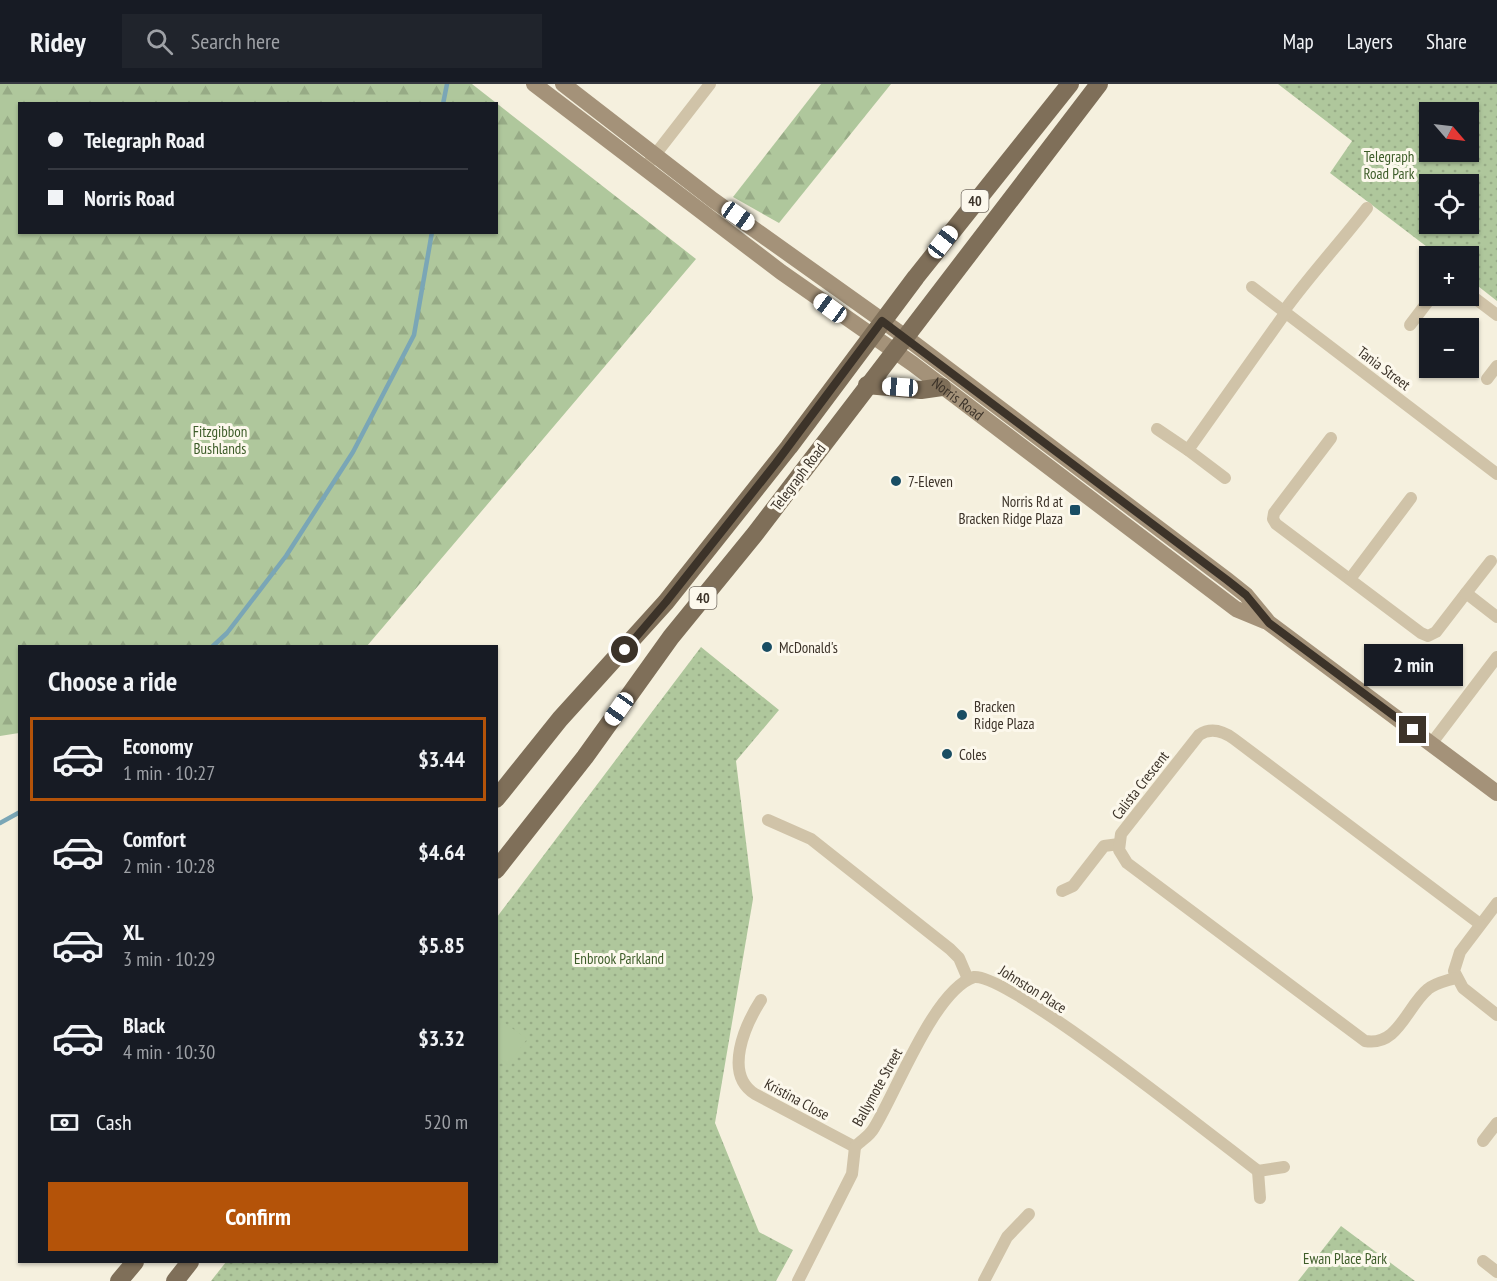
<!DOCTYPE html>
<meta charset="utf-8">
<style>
:root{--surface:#171b24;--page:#20242c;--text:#f1f3f6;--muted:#9ea1a6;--line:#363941;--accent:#b45309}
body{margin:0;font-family:"PT Sans Narrow",sans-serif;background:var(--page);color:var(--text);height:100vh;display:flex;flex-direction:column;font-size:22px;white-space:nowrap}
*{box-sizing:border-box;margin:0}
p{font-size:20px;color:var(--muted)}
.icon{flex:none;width:33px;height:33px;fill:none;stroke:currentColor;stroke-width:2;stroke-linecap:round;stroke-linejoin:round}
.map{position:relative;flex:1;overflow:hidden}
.panel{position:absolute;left:18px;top:561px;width:480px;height:618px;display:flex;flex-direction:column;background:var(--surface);border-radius:0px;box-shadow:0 2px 4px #0004}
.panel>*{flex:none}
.top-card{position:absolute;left:18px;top:18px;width:480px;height:132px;border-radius:0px;box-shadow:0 2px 4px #0004;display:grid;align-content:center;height:132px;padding:0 30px;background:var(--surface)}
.needle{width:39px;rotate:118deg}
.buttons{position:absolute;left:1419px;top:18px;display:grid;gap:12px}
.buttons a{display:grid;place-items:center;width:60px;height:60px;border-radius:0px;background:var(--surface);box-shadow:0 2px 4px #0004;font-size:30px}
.end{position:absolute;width:27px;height:27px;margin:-14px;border:8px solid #3c3329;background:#fff;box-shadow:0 0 0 3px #fff}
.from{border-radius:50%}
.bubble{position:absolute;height:42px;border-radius:0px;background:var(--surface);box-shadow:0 2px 4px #0004;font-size:20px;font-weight:700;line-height:42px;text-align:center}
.car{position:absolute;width:18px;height:36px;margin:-18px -9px;border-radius:8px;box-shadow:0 0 4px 2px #0007;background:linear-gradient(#fff 24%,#345 0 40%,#fff 0 76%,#345 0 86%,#fff 0)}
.top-card b{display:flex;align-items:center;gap:21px;height:57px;font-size:22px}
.top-card b+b{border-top:2px solid var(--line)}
.top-card i{width:15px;height:15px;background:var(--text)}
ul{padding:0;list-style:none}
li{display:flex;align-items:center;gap:18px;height:84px;margin:0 12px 9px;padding:0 18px;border:3px solid transparent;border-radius:0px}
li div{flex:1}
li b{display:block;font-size:22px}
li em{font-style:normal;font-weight:700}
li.current{border-color:var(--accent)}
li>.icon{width:54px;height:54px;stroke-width:1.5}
h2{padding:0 30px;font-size:27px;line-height:72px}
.pay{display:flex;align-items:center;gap:15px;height:66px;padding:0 30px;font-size:22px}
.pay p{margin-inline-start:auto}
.action{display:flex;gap:12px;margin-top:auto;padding:12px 30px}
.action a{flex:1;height:69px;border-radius:0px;background:var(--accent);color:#fff;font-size:24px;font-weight:700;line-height:69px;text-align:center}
header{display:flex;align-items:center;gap:36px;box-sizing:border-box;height:84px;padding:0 30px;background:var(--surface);border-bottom:2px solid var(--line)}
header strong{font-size:28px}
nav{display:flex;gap:33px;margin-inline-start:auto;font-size:21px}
.search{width:420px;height:54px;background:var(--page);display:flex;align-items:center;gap:15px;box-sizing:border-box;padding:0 21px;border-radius:0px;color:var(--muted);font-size:22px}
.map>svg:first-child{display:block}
.forest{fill:url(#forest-firs);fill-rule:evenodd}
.park{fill:url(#park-dots);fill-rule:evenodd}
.pitch{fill:#afc79c}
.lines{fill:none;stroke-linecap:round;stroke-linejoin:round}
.stream{stroke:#7aa6b6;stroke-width:4.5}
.street{stroke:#d0c3a8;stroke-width:12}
.secondary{stroke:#a49279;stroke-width:16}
.primary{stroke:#7f6f59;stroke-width:18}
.route{stroke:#3c3329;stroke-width:8}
.poi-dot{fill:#194d63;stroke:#fcf8ec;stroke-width:2}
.labels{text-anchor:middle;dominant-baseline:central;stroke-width:6;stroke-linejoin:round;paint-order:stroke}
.shield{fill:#fcf8ec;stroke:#766e64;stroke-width:1.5}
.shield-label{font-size:14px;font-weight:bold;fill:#3c3329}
.park-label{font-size:15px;fill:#3e5d2a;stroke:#fcf8ec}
.street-label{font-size:15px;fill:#3c3329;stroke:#fcf8ec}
.poi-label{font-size:15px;fill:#3c3329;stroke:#fcf8ec;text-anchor:start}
</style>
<header>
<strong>Ridey</strong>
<div class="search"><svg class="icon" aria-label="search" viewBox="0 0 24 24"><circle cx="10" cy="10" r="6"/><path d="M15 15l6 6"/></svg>Search here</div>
<nav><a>Map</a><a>Layers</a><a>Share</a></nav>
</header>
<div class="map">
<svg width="1497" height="1197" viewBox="0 0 1497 1197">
<defs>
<pattern id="forest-firs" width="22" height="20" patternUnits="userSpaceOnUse" patternTransform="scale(1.5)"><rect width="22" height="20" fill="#afc79c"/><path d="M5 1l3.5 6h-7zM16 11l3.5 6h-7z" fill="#97ab86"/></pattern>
<pattern id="park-dots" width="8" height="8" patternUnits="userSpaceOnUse" patternTransform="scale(1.5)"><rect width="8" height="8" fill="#afc79c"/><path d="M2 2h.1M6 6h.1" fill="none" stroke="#97ab86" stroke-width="1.8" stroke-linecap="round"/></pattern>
</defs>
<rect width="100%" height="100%" fill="#f5f0de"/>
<!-- forest -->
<g class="forest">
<path d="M0 0H472L696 175 367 562H20L19 649 0 652ZM20 20H496V148H20Z"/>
<path d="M821 0H891L779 139 733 113Z"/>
</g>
<!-- park -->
<g class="park">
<path d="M1278 0H1497V217L1469 195 1468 172H1439L1330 89 1352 57ZM1430 28H1468V68H1430ZM1430 100H1468V140H1430Z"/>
<path d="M701 563 779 626 736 677 753 815 715 1039 759 1148 793 1166 776 1197H211L226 1178H496L497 833Z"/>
<path d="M1341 1142 1415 1197H1298Z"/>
</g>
<!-- pitch -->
<path class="pitch" d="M502 937 527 955 508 981 497 972V946Z"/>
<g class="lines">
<!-- stream -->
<g class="stream">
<path d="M443 20 447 0"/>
<path d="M213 562 227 549 286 472 353 368 414 251 432 148"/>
<path d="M0 739 20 728"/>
</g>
<!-- street -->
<g class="street">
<path d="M644 85 710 0"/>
<path d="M1252 203 1497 390"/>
<path d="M1468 209 1497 231"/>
<path d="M1284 227C1310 191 1340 159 1367 124"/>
<path d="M1410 241 1432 212"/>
<path d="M1487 295 1497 282"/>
<path d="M1157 345 1188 366"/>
<path d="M1331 354 1274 429 1273 435 1276 440 1421 549 1428 552 1436 548 1466 509 1497 533"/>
<path d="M1225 394 1188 366 1286 228"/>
<path d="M1350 495 1411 414"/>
<path d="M1466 509 1491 477"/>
<path d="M1431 660 1497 573"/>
<path d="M768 736 811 755 950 865 959 874 968 895"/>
<path d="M1062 807 1073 802 1104 762 1119 760"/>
<path d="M1497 819 1460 868 1454 887 1463 904 1497 931"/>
<path d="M1455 894C1446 897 1435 899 1428 905 1407 922 1398 963 1365 957L1127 779 1119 766 1121 750 1199 651C1211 643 1223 647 1234 655L1480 840"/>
<path d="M761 916C745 941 723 990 755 1010L855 1063"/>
<path d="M1483 1057 1497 1039"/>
<path d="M1258 1087 1260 1114"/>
<path d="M1483 1177 1497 1188"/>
<path d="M798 1197 852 1090 855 1063C861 1056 869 1053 874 1044 896 1009 934 906 974 893 1009 889 1217 1056 1258 1087L1284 1083"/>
<path d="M984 1197 1007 1153 1029 1130"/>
</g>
<!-- secondary -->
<g class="secondary">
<path id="s1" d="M534 0 781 188 913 280 1236 525 1265 537"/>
<path d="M563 0 713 116 904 252 1227 496 1246 511 1269 539 1497 709"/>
</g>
<!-- primary -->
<g class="primary">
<path d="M867 301 921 306 942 303"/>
<path d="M496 715 560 635 666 518 789 363 916 193 1070 0"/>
<path d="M496 786 585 673 671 553 755 450 1099 0"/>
<path d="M119 1197 135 1178"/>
<path d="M175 1197 190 1178"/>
</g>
</g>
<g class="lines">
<!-- route -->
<path class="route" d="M625 566 666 518 776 379 882 237 1227 496 1246 511 1269 539 1413 646"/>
</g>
<!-- markers -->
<g class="poi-dot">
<circle cx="896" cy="397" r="6"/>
<rect x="1069" y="420" width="12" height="12" rx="3"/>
<circle cx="767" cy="563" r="6"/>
<circle cx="962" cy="631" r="6"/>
<circle cx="947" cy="670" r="6"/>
</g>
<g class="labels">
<!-- shield labels -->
<g class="shield">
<rect x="961.5" y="106" width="27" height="22" rx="4.5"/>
<rect x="689.5" y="503" width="27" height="22" rx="4.5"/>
</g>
<g class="shield-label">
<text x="975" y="117">40</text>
<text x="703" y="514">40</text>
</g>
<!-- park labels -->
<g class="park-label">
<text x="1389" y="72">Telegraph<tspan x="1389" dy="17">Road Park</tspan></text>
<text x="220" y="347">Fitzgibbon<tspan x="220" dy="17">Bushlands</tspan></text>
<text x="619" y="874">Enbrook Parkland</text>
<text x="1345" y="1174">Ewan Place Park</text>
</g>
<!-- street labels -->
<g class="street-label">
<text transform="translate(1384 284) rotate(37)">Tania Street</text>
<text stroke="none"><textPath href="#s1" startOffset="528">Norris Road</textPath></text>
<text transform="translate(798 393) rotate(-53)">Telegraph Road</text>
<text transform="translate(1140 701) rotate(-52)">Calista Crescent</text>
<text transform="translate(1033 905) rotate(32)">Johnston Place</text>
<text transform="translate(877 1003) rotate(-61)">Ballymote Street</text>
<text transform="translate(797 1015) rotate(28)">Kristina Close</text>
</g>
<!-- poi labels -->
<g class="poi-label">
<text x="908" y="397">7-Eleven</text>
<text x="1063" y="417" text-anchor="end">Norris Rd at<tspan x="1063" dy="17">Bracken Ridge Plaza</tspan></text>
<text x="779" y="563">McDonald's</text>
<text x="974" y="622">Bracken<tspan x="974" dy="17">Ridge Plaza</tspan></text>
<text x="959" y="670">Coles</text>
</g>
</g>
</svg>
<div class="buttons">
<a><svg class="needle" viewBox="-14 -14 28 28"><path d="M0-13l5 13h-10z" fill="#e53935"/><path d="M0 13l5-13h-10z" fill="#9ea1a6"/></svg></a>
<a><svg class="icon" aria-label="locate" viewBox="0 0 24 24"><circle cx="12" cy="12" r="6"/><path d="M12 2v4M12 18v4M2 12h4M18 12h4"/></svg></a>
<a>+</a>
<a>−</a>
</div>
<i class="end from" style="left:625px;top:566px"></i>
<i class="end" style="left:1413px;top:646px"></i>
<div class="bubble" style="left:1364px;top:560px;width:99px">2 min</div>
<i class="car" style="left:738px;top:132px;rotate:125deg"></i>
<i class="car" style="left:943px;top:158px;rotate:38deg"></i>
<i class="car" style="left:830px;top:224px;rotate:306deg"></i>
<i class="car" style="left:900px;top:303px;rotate:274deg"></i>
<i class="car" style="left:619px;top:625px;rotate:215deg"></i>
<div class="top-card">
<b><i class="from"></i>Telegraph Road</b>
<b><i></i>Norris Road</b>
</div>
<section class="panel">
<h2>Choose a ride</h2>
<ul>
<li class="current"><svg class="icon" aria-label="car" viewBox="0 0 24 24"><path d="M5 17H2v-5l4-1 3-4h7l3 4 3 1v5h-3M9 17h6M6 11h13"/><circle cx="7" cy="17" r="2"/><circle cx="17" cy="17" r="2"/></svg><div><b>Economy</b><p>1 min · 10:27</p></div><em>$3.44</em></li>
<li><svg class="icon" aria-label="car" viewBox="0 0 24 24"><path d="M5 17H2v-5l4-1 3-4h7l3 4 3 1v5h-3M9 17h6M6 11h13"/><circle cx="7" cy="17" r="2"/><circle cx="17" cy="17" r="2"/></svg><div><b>Comfort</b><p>2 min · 10:28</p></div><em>$4.64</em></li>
<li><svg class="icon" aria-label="car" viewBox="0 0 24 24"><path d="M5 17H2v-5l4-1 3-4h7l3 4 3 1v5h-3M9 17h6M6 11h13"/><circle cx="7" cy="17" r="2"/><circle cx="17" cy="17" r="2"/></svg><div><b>XL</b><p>3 min · 10:29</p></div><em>$5.85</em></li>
<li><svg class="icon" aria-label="car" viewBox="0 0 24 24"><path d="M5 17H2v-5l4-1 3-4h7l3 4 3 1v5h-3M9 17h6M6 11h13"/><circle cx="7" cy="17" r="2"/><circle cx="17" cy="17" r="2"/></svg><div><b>Black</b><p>4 min · 10:30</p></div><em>$3.32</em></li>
</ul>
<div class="pay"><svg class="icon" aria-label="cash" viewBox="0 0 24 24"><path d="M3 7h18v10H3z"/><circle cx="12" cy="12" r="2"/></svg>Cash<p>520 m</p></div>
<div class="action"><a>Confirm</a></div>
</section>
</div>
